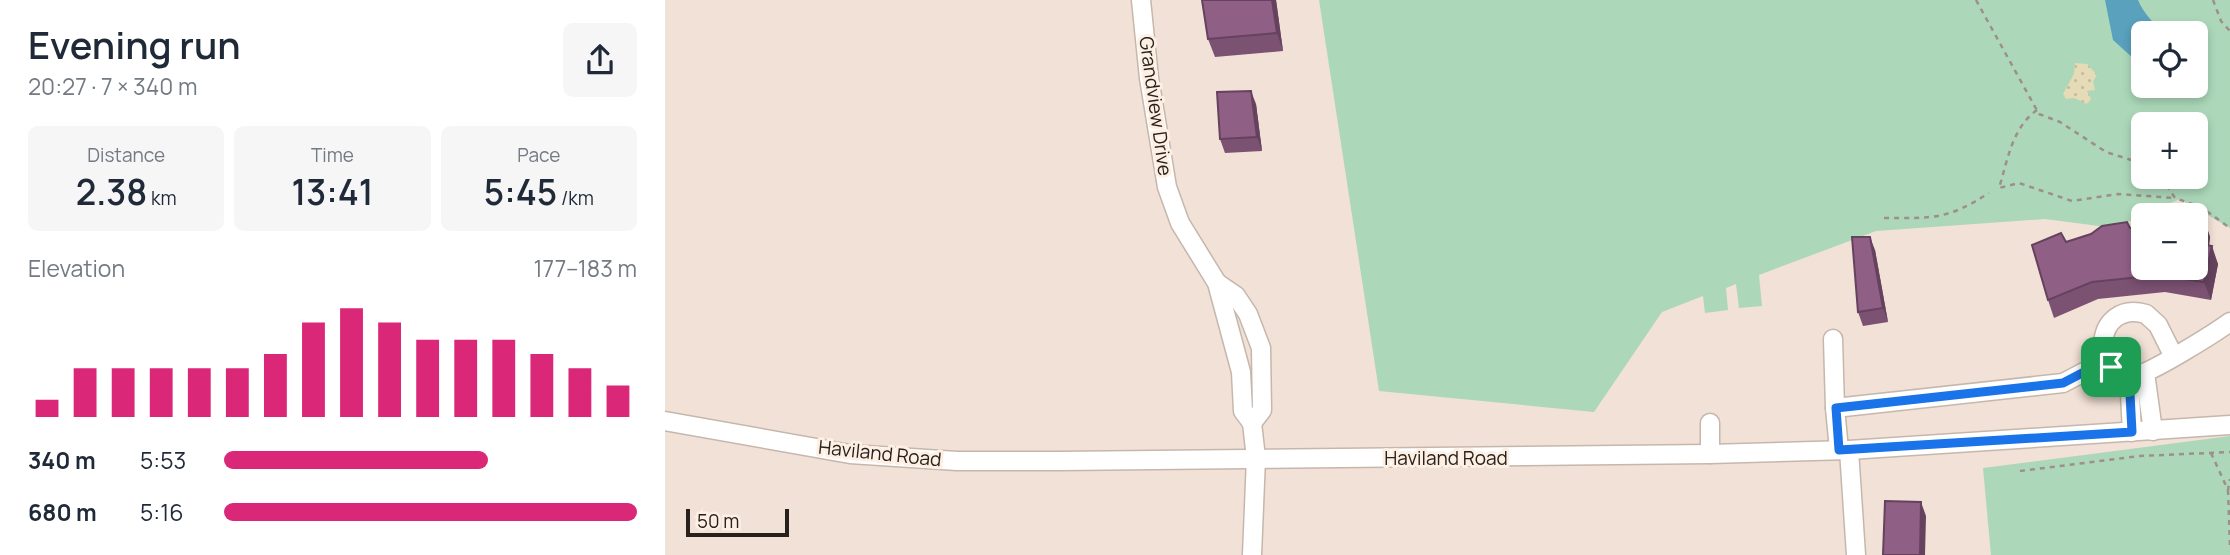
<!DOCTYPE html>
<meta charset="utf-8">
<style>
body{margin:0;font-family:Manrope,sans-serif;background:#f6f6f7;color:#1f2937;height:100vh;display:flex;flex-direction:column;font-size:26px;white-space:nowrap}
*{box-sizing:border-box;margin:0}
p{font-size:23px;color:#747a83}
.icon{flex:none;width:38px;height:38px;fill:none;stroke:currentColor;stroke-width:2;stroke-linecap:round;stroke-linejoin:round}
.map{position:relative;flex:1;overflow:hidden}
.drawer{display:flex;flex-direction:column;background:#fff;width:665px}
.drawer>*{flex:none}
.controls{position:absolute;left:1466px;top:21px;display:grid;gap:14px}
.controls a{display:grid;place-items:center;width:77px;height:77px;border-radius:10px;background:#fff;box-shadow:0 4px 10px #0003;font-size:35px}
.scale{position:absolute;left:21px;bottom:18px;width:103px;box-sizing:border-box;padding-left:7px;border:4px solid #26211d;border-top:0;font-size:19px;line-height:24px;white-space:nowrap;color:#26211d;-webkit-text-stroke:5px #feefe3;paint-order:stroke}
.pin{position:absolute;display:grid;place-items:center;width:60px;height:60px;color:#fff;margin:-30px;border-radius:14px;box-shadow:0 4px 10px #0006}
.round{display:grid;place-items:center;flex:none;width:74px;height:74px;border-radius:10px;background:#f6f6f7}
.head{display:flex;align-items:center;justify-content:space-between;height:119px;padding:0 28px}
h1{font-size:38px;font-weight:600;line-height:52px}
.stats{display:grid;grid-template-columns:repeat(3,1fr);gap:10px;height:119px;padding:7px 28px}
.stats div{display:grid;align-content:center;border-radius:10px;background:#f6f6f7;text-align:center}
.stats b{font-size:35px;font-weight:600}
.stats small{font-size:19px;font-weight:400}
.stats p{font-size:19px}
.chart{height:196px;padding:14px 28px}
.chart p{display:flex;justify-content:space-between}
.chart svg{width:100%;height:126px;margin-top:7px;stroke:#db2777;stroke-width:6}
ul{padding:0 28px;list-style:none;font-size:23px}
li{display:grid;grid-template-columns:112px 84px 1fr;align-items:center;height:52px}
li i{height:18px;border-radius:9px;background:#db2777}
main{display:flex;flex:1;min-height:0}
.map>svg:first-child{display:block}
</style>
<main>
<section class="drawer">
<div class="head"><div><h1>Evening run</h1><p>20:27 · 7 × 340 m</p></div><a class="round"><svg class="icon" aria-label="share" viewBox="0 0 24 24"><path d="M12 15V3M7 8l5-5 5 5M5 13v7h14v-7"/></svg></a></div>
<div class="stats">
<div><p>Distance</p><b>2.38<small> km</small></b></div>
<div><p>Time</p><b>13:41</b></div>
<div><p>Pace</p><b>5:45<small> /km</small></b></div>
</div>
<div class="chart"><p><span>Elevation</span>177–183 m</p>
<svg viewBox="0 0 160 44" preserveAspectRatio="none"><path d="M5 44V38M15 44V27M25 44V27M35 44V27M45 44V27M55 44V27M65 44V22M75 44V11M85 44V6M95 44V11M105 44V17M115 44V17M125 44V17M135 44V22M145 44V27M155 44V33"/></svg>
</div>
<ul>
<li><b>340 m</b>5:53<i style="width:64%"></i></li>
<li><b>680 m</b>5:16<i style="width:100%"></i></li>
</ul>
</section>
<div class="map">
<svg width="1565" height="555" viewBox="0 0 1565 555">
<defs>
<pattern id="sand-dots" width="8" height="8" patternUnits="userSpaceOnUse" patternTransform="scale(1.75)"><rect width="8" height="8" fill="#e5dbb6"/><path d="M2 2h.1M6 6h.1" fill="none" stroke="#c4bc9c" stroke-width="1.8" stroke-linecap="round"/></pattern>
</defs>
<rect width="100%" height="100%" fill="#f1e1d6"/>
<g fill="#acd8b9" fill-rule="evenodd">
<path d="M 654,0 L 1565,0 L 1565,228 L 1515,199 L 1449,228 L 1380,219 L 1211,231 L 1094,275 L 1097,306 L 1074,308 L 1071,284 L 1061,288 L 1063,310 L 1040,313 L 1038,296 L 997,312 L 929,412 L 714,391 ZM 1479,33 L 1531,33 L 1531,86 L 1479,86 ZM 1479,124 L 1531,124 L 1531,177 L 1479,177 Z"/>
<path d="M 1565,436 L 1565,555 L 1326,555 L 1318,468 Z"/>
</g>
<path fill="url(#sand-dots)" d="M 1410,63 L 1422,64 L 1432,75 L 1428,81 L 1430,90 L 1422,91 L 1426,99 L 1422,104 L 1409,98 L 1401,99 L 1398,94 L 1409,74 Z"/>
<path fill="#5aa1be" d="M 1440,0 L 1473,0 C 1479,14 1488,21 1496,33 L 1479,33 L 1479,68 L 1448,40 Z"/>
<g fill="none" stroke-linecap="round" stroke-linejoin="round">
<defs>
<g id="minor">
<path d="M 476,0 L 484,78 L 502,187 L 515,223 L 552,283 L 576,372 L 578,411 L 587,423"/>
<path d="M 552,283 L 571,296 L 583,314 L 596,348 L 597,410 L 587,423"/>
<path d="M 1168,339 L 1170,408"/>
<path d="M 1508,355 L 1493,325 L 1481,314 C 1429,299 1423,378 1471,375 C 1485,374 1551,332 1565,322"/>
<path d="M 1480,373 L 1488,431"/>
<path d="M 1464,375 L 1467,432"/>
<path d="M 0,421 L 185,454 L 292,461 L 395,461 L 1045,454 L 1184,450 L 1565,425"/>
<path d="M 587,423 L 591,458 L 587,555"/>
<path d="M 1045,423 L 1045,454"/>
<path d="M 1174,450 L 1170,408 L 1398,383 L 1442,360"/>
<path d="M 1184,450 L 1191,555"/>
</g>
</defs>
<use href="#minor" stroke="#c6b7ac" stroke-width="21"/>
<g stroke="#9c9088" stroke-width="2.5" stroke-dasharray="5 5" stroke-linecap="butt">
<path d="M 1311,0 L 1374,114 L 1395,122 L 1441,152 L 1479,164"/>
<path d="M 1548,0 L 1556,21 L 1565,31"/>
<path d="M 1372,110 C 1347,128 1343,159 1334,188 L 1354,183 L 1407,201 L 1453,194 L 1510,198"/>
<path d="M 1496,177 L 1510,198 L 1536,207 L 1565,228"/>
<path d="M 1219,218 C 1268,218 1282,220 1324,193"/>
<path d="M 1546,453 L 1563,490 L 1565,479"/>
<path d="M 1355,471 L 1475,456 L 1565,452"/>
<path d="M 1563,490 L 1565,546"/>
</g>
<use href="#minor" stroke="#fff" stroke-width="18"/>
</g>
<g fill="#7c5273">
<path d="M 537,0 L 611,0 L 618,51 L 550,57 L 543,39 Z"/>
<path d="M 591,104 L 597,151 L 560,153 L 555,139 Z"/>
<path d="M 1539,219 L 1545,237 L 1544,246 L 1553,264 L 1546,300 L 1500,292 L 1433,299 L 1389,318 L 1383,300 L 1401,242 L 1465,228 L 1479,268 Z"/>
<path d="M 1210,250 L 1223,322 L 1198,326 L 1193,312 Z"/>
</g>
<g fill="#65425e">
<path d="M 607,0 L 611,0 L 618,51 L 612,33 Z"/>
<path d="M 586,91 L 591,104 L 597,151 L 592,137 Z"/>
<path d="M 1539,219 L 1545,237 L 1542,262 L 1536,244 Z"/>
<path d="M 1205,237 L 1210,250 L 1223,322 L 1218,308 Z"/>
<path d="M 1547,246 L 1553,264 L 1546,300 L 1539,282 Z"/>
<path d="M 1256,502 L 1261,516 L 1260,555 L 1255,555 Z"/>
</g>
<g fill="#905f86" stroke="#65425e" stroke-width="2">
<path d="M 537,0 L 607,0 L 612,33 L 543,39 Z"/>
<path d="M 586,91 L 592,137 L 555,139 L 552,92 Z"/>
<path d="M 1527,211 L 1534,212 L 1539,219 L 1536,244 L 1547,246 L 1539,282 L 1494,275 L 1427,282 L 1383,300 L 1367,245 L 1396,233 L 1401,242 L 1426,234 L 1437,226 L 1462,222 L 1465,228 L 1479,229 L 1479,268 L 1531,268 L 1531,215 L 1514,215 L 1517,213 Z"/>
<path d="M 1187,237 L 1205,237 L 1218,308 L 1193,312 Z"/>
<path d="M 1220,501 L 1256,502 L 1255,555 L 1218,555 Z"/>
</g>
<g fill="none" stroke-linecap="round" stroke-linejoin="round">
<defs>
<path id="route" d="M 1442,360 L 1452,371 L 1464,375 L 1467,432 L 1174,450 L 1171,408 L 1398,383 Z"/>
</defs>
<use href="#route" stroke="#fff" stroke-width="14"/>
<use href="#route" stroke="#1a73e8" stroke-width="9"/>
</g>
<g text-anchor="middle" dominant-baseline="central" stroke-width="6" stroke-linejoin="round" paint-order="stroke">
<g font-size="19" fill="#26211d" stroke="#feefe3">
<text transform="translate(491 106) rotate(82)">Grandview Drive</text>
<text transform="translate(215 453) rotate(6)">Haviland Road</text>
<text x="781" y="458">Haviland Road</text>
</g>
</g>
</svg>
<div class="controls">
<a><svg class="icon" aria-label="locate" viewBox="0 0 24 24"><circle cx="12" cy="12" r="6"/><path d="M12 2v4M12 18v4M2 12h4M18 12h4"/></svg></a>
<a>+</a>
<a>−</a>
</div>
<div class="scale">50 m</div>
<div class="pin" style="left:1446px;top:367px;background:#1e9e55"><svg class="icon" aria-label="arrive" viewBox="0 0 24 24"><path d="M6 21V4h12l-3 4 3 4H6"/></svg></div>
</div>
</main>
